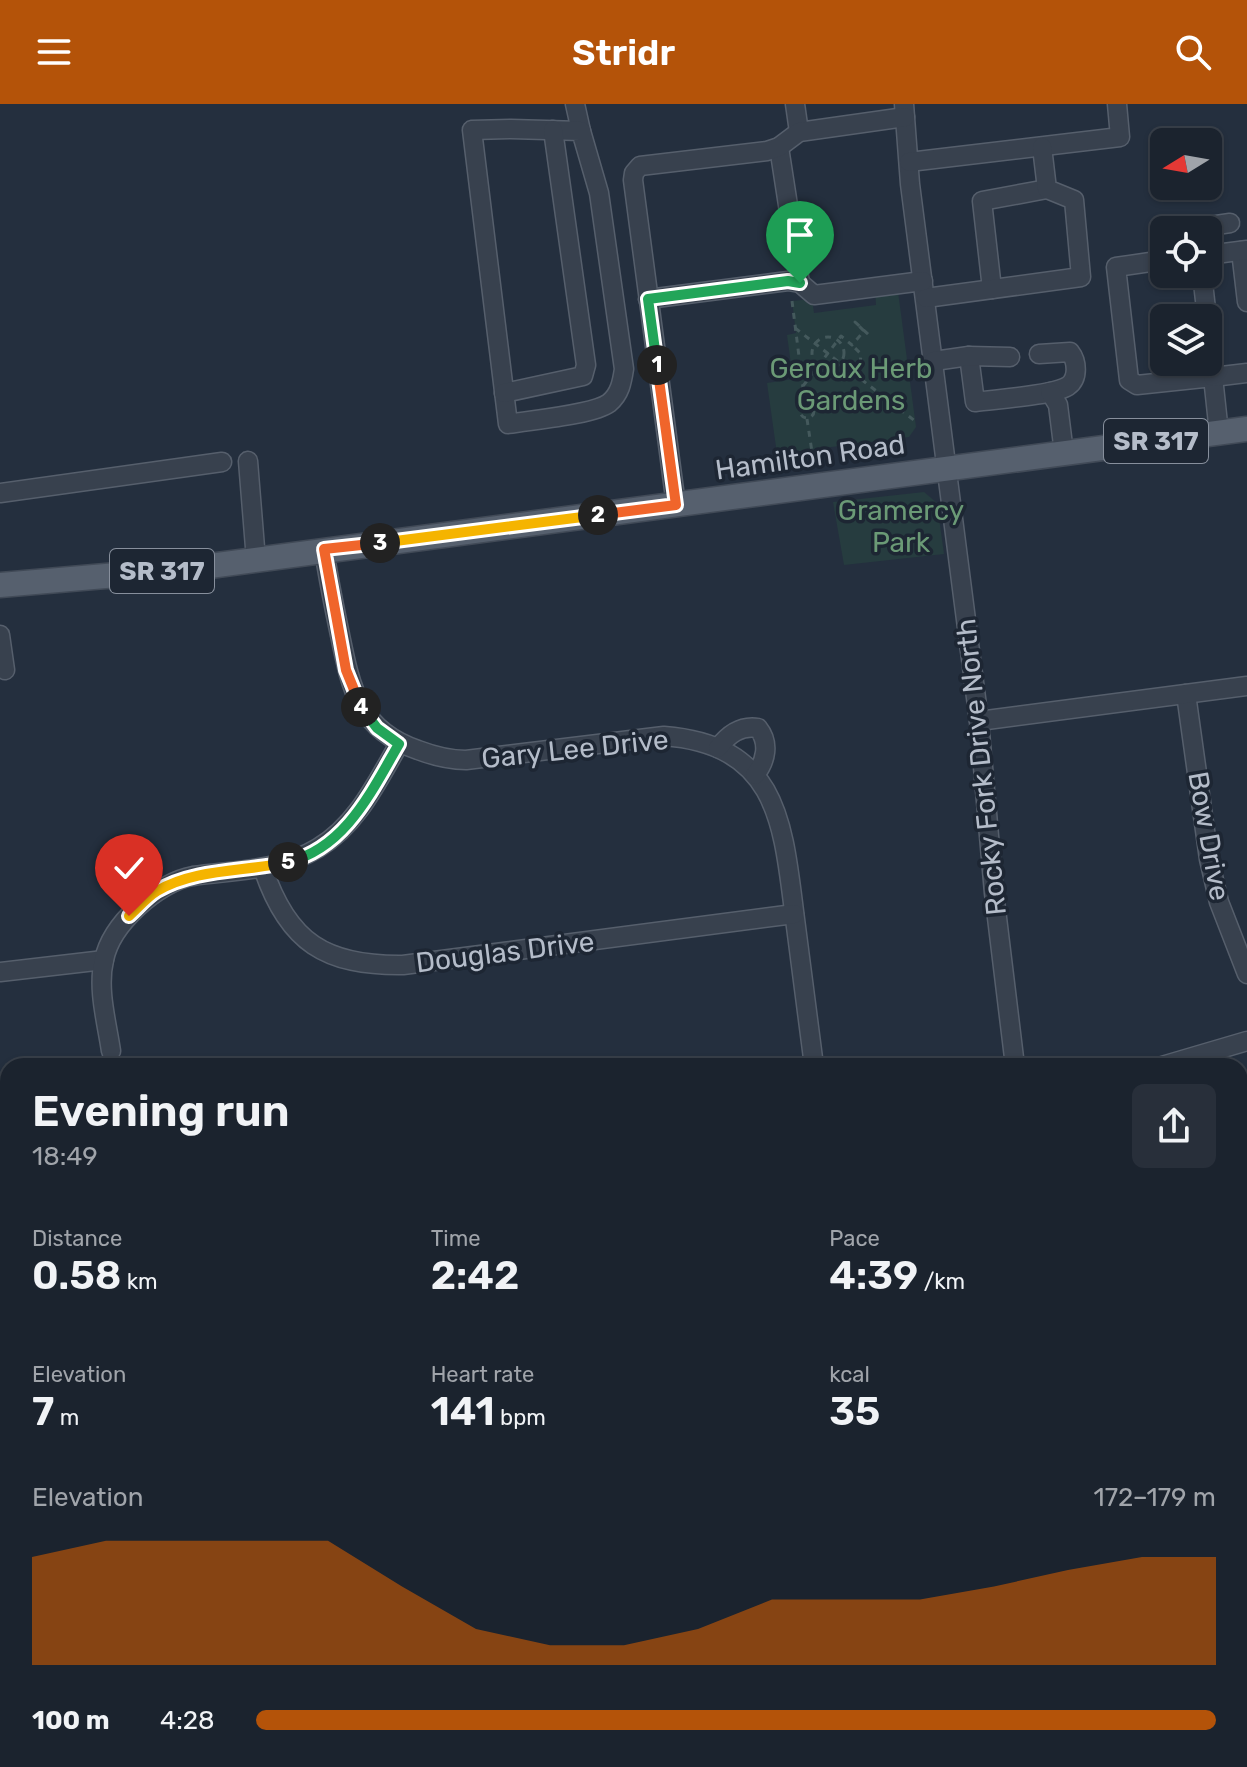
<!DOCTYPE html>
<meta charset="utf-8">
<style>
body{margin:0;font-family:Rubik,sans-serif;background:#282f3a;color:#f1f3f6;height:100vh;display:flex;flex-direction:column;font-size:30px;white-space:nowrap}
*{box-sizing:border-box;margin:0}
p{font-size:26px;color:#a0a4aa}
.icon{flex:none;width:44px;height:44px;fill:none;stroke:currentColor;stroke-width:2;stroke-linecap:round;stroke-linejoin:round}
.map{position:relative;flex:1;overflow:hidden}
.panel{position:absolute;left:0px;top:954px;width:1248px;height:710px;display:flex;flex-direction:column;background:#1b232e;border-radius:24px 24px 0 0;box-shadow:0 2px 6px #0004,0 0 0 2px #39404a}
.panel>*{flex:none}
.needle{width:52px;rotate:259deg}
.controls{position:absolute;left:1150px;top:24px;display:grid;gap:16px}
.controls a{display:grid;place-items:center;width:72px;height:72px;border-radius:12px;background:#1b232e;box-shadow:0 2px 6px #0004,0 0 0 2px #39404a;font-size:40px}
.pin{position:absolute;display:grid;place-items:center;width:68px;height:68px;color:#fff;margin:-82px -34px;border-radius:50% 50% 50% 0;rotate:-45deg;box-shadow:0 0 8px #0007}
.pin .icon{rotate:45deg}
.km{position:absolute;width:40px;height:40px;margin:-20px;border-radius:50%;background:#222;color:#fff;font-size:22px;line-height:40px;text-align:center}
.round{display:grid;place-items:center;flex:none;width:84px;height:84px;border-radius:12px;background:#282f3a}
.summary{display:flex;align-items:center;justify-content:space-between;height:136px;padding:0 32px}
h1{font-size:44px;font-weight:600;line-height:60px}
.metrics{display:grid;grid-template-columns:repeat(3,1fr);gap:12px;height:136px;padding:8px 32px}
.metrics div{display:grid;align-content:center}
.metrics b{font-size:40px;font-weight:600}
.metrics small{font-size:22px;font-weight:400}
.metrics p{font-size:22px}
.chart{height:224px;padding:16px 32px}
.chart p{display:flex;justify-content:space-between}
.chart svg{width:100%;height:144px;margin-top:8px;fill:#b45309;opacity:.7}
ul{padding:0 32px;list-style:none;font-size:26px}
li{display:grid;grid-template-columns:128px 96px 1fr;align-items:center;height:60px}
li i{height:20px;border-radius:10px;background:#b45309}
header{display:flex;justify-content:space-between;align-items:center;height:104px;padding:0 32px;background:#b45309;color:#fff;font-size:36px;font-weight:600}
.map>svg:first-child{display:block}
</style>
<header><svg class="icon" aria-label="menu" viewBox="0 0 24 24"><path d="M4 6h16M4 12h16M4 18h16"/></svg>Stridr<svg class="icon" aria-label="search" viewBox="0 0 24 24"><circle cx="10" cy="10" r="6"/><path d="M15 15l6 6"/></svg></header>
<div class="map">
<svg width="1247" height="1663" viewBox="0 0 1247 1663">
<rect width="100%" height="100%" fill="#242f3e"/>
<g fill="#263c3f">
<path d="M 897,180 L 916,323 L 909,333 L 777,350 L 767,279 L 793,275 L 787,231 L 796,229 L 792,197 L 812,195 L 814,209 L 876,201 L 875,183 Z"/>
<path d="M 924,388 L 937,399 L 944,450 L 844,461 L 833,398 Z"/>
<path d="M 8,1439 L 8,1504 L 0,1504 L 0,1441 Z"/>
<path d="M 313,1656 L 399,1656 L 415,1663 L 319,1663 Z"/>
<path d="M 613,1656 L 1124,1656 L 1145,1663 L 574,1663 Z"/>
</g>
<path fill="#394c67" d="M 719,1656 L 919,1656 L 939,1663 L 670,1663 Z"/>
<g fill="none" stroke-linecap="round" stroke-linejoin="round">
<defs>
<g id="minor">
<path d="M 575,0 L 581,27"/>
<path d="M 795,0 L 799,28"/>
<path d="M 904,0 L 910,80 L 979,617 L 994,789 L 1015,962"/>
<path d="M 511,25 L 581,27 L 599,89 L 624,265 C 622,278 620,290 609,299 C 593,311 530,316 508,320 L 472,26 Z"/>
<path d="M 779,43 L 800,179"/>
<path d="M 909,58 L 1120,33 L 1117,0"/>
<path d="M 1183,126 L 1230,119"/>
<path d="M 1241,147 L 1247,198"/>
<path d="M 1208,151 L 1247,146"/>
<path d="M 1164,156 L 1116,163 L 1129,276 L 1137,281 L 1213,273 L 1219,329"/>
<path d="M 1202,170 L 1207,214"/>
<path d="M 992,185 L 982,97 L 1047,85"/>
<path d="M 926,194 L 1081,173 L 1074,96 L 1047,85 L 1042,43"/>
<path d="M 648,195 L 788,177 L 800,179 L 814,191 L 923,177"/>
<path d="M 1208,227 L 1213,273 L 1247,269"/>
<path d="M 969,252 L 975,298 C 996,295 1052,292 1068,282 C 1079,274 1077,257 1070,248 L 1039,250"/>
<path d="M 934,257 L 969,252 L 1010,253"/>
<path d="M 1050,288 L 1058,301 L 1064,349"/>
<path d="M 504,289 L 583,272 L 586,261 L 553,26"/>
<path d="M 248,357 L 256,456"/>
<path d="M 0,389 L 222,358"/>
<path d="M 676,401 L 633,76 L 634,69 L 640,62 L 767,47 L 779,43 L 799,28 L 905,13"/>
<path d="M 324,445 C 328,474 334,502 340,531 C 351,585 359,626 418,646 C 434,652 448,656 466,656 L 664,632 C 780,641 783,722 795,815 C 801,864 808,913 814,962"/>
<path d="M 0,531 L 5,566"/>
<path d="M 1186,590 L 1209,755 L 1219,798 L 1247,870"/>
<path d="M 979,617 L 1247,582"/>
<path d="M 718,644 C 728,631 740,621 758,624 C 770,639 766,657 755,671"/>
<path d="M 263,764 C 288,839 326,862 403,861 L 794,810"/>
<path d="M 0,868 L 104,856"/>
<path d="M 111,947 C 107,919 97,885 104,856 C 111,820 158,778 193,772 C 236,766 280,767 318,744 C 357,721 377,678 399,640"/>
<path d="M 1162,962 L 1247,937"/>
<path d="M 0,1179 L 8,1177"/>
<path d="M 1240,1248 L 1247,1227"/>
<path d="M 1240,1364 L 1247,1363"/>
<path d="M 1240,1558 L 1247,1561"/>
<path d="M 0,1627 L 8,1626"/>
<path d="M 130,1656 L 133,1663"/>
<path d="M 261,1656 L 264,1663"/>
<path d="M 0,1658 L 9,1656"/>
</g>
<path id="major" d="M 0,481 L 187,465 L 1247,325"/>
</defs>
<use href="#minor" stroke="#565f6c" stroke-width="21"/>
<use href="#major" stroke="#414a57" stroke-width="27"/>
<g stroke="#44595c" stroke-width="3" stroke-dasharray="6 6" stroke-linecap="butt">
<path d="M 792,197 L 805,300"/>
<path d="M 795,224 L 915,317"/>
<circle cx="828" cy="249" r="16"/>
<path d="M 852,268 L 860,261 L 861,250 L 852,241"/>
<path d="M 803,282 L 841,232 L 852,241 L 864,227 L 855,218 L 870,232"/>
<circle cx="807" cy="307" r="7"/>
<path d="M 807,315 L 812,348"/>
</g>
<use href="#minor" stroke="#38414e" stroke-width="18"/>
<use href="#major" stroke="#56606e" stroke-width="24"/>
</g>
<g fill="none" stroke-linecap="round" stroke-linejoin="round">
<defs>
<path id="split-1" d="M 657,261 L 648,195 L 788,177 L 800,179"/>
<path id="split-2" d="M 598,411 L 676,401 L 657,261"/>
<path id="split-3" d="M 380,439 L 598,411"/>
<path id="split-4" d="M 361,603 L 346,566 L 324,445 L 380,439"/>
<path id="split-5" d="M 288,758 C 346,744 372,686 399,640 L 377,624 L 361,603"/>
<path id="split-6" d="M 129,812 C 138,804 147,793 157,787 C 196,764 246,768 288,758"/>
</defs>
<use href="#split-1" stroke="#fff" stroke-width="16"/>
<use href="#split-2" stroke="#fff" stroke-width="16"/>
<use href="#split-3" stroke="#fff" stroke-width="16"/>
<use href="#split-4" stroke="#fff" stroke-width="16"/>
<use href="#split-5" stroke="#fff" stroke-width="16"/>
<use href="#split-6" stroke="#fff" stroke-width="16"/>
<use href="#split-1" stroke="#22a559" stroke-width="10"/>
<use href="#split-2" stroke="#f0652b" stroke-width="10"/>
<use href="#split-3" stroke="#f5b400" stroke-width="10"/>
<use href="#split-4" stroke="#f0652b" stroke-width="10"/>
<use href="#split-5" stroke="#22a559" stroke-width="10"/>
<use href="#split-6" stroke="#f5b400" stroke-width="10"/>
</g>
<g text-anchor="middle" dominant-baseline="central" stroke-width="7" stroke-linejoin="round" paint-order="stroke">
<g fill="#1d2633" stroke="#878f9c" stroke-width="2">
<rect x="1104" y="315" width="104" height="44" rx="6"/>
<rect x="110" y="445" width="104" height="44" rx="6"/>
</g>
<g font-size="26" font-weight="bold" fill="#b4bcc9">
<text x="1156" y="337">SR 317</text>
<text x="162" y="467">SR 317</text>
</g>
<g font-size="28" fill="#6b9a76" stroke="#1d2633">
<text x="851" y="264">Geroux Herb<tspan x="851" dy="32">Gardens</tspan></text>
<text x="901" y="406">Gramercy<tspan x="901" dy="32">Park</tspan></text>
</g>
<g font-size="28" fill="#b4bcc9" stroke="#1d2633">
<text transform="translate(810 353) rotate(-8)">Hamilton Road</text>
<text transform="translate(575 645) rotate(-6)">Gary Lee Drive</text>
<text transform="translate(981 663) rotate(-96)">Rocky Fork Drive North</text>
<text transform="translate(1209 732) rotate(80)">Bow Drive</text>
<text transform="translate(505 848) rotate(-7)">Douglas Drive</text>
</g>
</g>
</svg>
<div class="controls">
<a><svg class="needle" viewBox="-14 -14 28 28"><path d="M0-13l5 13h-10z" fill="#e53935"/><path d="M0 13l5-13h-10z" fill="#a0a4aa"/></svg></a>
<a><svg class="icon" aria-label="locate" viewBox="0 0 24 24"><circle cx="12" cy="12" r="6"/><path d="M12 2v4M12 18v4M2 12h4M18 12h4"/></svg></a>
<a><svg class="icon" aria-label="layers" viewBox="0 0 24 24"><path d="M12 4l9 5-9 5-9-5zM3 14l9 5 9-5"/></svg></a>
</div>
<div class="pin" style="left:800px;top:179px;background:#1e9e55"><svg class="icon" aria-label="arrive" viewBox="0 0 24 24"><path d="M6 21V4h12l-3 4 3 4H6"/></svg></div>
<div class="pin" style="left:129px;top:812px;background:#d93025"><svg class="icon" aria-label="check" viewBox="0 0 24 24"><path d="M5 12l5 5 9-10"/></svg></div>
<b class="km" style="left:657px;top:261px">1</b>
<b class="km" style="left:598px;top:411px">2</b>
<b class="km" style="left:380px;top:439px">3</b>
<b class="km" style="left:361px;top:603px">4</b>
<b class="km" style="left:288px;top:758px">5</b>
<section class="panel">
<div class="summary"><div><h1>Evening run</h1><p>18:49</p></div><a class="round"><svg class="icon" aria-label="share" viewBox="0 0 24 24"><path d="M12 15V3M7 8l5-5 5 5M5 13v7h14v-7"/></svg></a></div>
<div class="metrics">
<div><p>Distance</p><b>0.58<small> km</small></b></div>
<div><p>Time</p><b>2:42</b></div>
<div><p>Pace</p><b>4:39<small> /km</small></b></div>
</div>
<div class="metrics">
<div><p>Elevation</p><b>7<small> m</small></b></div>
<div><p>Heart rate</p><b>141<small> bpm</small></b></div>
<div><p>kcal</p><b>35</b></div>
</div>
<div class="chart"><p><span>Elevation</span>172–179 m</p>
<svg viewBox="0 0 160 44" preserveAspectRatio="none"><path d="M0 44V11L10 6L20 6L30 6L40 6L50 20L60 33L70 38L80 38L90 33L100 24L110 24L120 24L130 20L140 15L150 11L160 11V44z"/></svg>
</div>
<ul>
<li><b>100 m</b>4:28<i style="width:100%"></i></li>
</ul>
</section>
</div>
